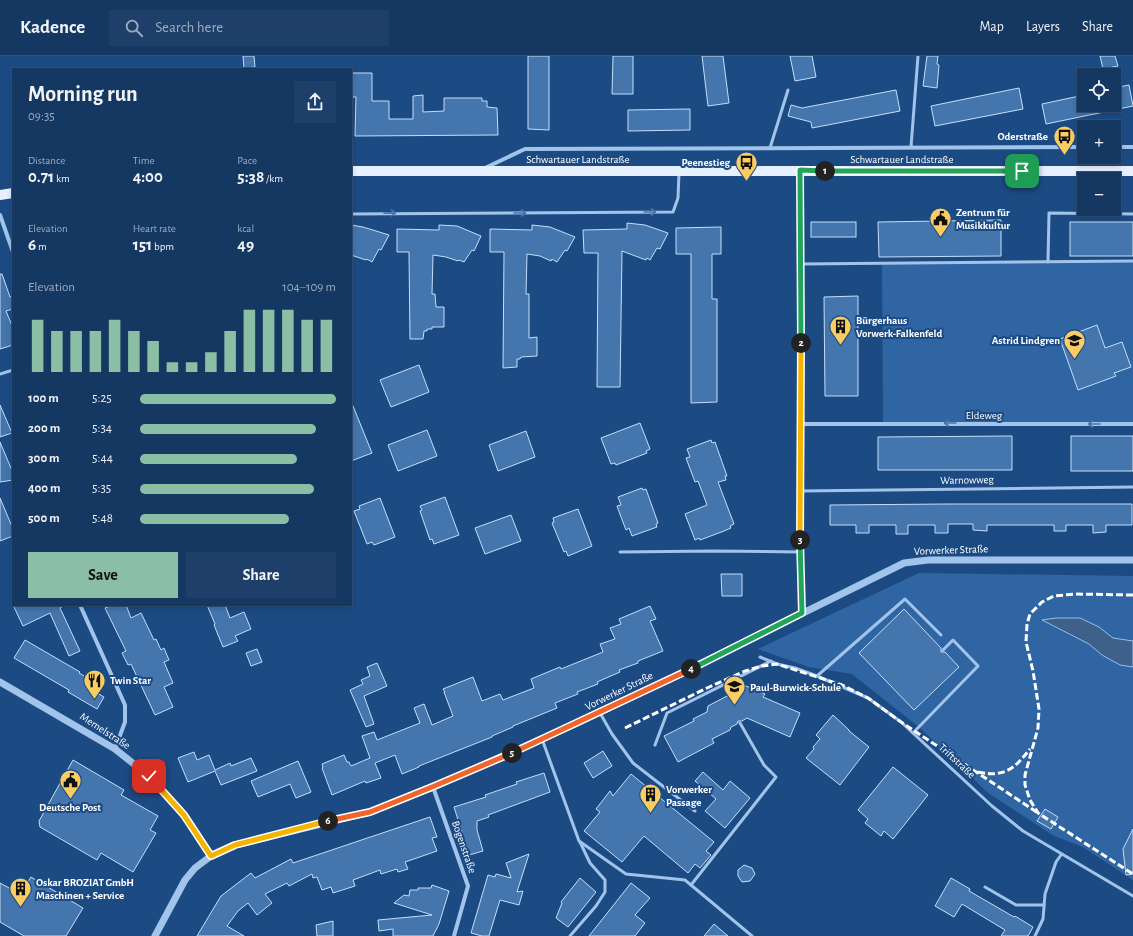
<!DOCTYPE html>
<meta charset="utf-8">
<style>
body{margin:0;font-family:"Alegreya Sans",sans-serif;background:#1e3f69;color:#f1f3f6;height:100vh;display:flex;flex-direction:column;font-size:15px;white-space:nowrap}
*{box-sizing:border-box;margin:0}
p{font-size:13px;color:#9dacbe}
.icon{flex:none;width:22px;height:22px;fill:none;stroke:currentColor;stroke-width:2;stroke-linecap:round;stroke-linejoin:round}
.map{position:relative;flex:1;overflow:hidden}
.panel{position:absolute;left:12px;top:12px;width:340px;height:538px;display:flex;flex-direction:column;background:#153863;border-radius:0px;box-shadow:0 2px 6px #0003,0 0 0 1px #345278}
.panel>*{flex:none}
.tools{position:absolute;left:1077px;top:12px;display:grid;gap:8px}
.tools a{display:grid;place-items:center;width:44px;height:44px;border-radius:0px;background:#153863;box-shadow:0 2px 6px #0003,0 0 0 1px #345278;font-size:20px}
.pin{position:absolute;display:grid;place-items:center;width:34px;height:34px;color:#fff;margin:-17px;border-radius:8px;box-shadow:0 2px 6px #0006}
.km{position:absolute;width:20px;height:20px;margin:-10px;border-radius:50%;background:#222;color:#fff;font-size:11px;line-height:20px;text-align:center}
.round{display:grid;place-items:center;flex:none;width:42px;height:42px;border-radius:0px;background:#1e3f69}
.headline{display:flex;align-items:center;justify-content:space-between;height:68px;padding:0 16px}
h1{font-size:22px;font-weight:700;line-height:30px}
.stats{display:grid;grid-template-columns:repeat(3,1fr);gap:6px;height:68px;padding:4px 16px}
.stats div{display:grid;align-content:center}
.stats b{font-size:17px;font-weight:700}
.stats small{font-size:11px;font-weight:400}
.stats p{font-size:11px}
.chart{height:112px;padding:8px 16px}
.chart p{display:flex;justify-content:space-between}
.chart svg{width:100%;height:72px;margin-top:4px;stroke:#8abfa5;stroke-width:6}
.button{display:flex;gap:8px;margin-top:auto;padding:8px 16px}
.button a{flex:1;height:46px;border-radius:0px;background:#8abfa5;color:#111;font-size:16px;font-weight:700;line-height:46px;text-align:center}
.button a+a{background:#1e3f69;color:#f1f3f6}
ul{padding:0 16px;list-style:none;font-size:13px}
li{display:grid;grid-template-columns:64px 48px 1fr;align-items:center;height:30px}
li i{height:10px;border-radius:5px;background:#8abfa5}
header{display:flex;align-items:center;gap:24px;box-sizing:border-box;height:56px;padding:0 20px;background:#153863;border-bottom:1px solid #345278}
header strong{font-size:19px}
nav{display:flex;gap:22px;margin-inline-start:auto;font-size:14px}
.search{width:280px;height:36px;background:#1e3f69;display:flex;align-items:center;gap:10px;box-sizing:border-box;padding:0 14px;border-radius:0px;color:#9dacbe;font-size:15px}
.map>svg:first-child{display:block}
</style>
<header>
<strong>Kadence</strong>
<div class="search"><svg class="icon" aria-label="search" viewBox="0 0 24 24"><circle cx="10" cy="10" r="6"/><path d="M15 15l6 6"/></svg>Search here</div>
<nav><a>Map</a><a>Layers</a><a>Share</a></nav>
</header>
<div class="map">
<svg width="1133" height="880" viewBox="0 0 1133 880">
<rect width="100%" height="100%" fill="#1c4b84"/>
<g fill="#2f65a2">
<path d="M 1133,205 L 1133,368 L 883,367 L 882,208 Z"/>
<path d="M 919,517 L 1133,520 L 1133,824 L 1083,791 L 1054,780 L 988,737 L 920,672 L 852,618 L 809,611 L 758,593 Z"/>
</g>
<path fill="#3d618a" stroke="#95bfed" d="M 1056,562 L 1080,562 L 1099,571 L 1113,582 L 1133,585 L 1133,611 L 1120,609 L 1102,599 L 1089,588 L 1042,564 Z"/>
<g fill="#4475ad" stroke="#c6def8">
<path d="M 243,0 L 254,0 L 255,11 L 244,12 Z"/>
<path d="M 528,0 L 549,0 L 549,74 L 528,73 Z"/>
<path d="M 613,0 L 633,0 L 633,38 L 612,38 Z"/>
<path d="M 702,0 L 723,0 L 729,47 L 708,50 Z"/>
<path d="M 790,0 L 812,0 L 816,21 L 795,25 Z"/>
<path d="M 927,0 L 938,0 L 937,8 L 939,9 L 937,32 L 923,30 Z"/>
<path d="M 1100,0 L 1115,0 L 1118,10 L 1103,13 Z"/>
<path d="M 351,17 L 372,17 L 372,45 L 389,45 L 389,63 L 413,63 L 413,40 L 423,39 L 423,56 L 444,55 L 444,42 L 482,42 L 482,45 L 487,45 L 487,51 L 497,52 L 498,79 L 355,80 L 356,41 L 351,41 Z"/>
<path d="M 1129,29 L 1133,50 L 1046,68 L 1042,48 L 1084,39 L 1084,49 L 1114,49 L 1114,51 L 1114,32 Z"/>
<path d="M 1019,32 L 1023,53 L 935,70 L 931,50 Z"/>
<path d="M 896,34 L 900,55 L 812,72 L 811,66 L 788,60 L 791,49 L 802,52 Z"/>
<path d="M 690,53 L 690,74 L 628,75 L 628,54 Z"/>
<path d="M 1001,164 L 1001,200 L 879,201 L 878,166 Z"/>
<rect x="811" y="166" width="45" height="15"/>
<rect x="1070" y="166" width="63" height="34"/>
<path d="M 627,167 L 645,169 L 668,177 L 660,193 L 657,192 L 650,204 L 647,202 L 646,204 L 622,195 L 620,331 L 597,331 L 598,197 L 584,197 L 583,174 L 627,173 Z"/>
<path d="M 351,169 L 363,171 L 389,179 L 381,194 L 379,193 L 372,206 L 367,203 L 366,204 L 351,199 Z"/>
<path d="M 439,169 L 457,170 L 481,180 L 474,195 L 472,194 L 464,206 L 459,204 L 458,205 L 446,201 L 433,199 L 432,238 L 435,238 L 436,251 L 444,251 L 444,271 L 432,271 L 432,273 L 427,273 L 427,275 L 424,275 L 423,283 L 410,283 L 409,196 L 397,196 L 397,173 L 439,174 Z"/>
<path d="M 532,169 L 550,171 L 575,181 L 567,195 L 565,194 L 557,206 L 552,203 L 551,205 L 540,200 L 527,198 L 526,238 L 529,238 L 529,282 L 537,281 L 537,300 L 521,301 L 520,303 L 517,303 L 517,311 L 503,312 L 504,196 L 490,196 L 490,173 L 532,174 Z"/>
<path d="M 721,171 L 721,198 L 712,198 L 712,243 L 717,243 L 717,346 L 691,347 L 691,198 L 676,198 L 676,172 Z"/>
<path d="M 0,218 L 2,218 L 10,241 L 13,240 L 13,253 L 6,255 L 13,272 L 13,289 L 0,293 Z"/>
<path d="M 858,240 L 858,340 L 825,340 L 824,241 Z"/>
<path d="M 1097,269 L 1105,292 L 1122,286 L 1131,311 L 1114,317 L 1116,320 L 1078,334 L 1060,283 Z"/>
<path d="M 419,309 L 429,336 L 391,351 L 380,324 Z"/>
<path d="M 351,345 L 372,397 L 351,405 Z"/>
<path d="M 0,349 L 12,377 L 0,381 Z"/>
<path d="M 640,367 L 650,393 L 646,395 L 647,397 L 616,409 L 615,407 L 611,408 L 601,382 Z"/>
<path d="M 427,374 L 437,400 L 398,415 L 388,389 Z"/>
<path d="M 526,375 L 535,401 L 498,415 L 489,389 Z"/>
<path d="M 1012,380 L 1012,414 L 878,414 L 878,381 Z"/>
<rect x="1071" y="380" width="62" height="35"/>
<path d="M 711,384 L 712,387 L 715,386 L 727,420 L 725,420 L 726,424 L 718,426 L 734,468 L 730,470 L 731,472 L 724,475 L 700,484 L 699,482 L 695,484 L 685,458 L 707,449 L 698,425 L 695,426 L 686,402 L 690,401 L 687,393 Z"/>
<path d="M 0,386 L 13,417 L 13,424 L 0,426 Z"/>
<path d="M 642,432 L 643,434 L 646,433 L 658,467 L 656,468 L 657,471 L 632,480 L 629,472 L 626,474 L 621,461 L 617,450 L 621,449 L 618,441 Z"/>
<path d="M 445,441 L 459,479 L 434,488 L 432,483 L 430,484 L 420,455 L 422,454 L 420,450 Z"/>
<path d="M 0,442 L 13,473 L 13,480 L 0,485 Z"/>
<path d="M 380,442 L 395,481 L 374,489 L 372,486 L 367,488 L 354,455 L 360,453 L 359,450 Z"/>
<path d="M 948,448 L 1132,448 L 1132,469 L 1106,469 L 1106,476 L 1093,477 L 1093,469 L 1066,469 L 1066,475 L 1054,475 L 1054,469 L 987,469 L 987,475 L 973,474 L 973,468 L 948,468 L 948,477 L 935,477 L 935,469 L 908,469 L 908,478 L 896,478 L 896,469 L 869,469 L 869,477 L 856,477 L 856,469 L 830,469 L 830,449 Z"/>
<path d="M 578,453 L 592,490 L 568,500 L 566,495 L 564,496 L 552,467 L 554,466 L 553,462 Z"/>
<path d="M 511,459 L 521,485 L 485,498 L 475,472 Z"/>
<path d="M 721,518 L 742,518 L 742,540 L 722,540 Z"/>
<path d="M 13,549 L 65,549 L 60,552 L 80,595 L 69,600 L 50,557 L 23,570 Z"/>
<path d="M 113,549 L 126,549 L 131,562 L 141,557 L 154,584 L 156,583 L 161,594 L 164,592 L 169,604 L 164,606 L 173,627 L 164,631 L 173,651 L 155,659 L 131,608 L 128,609 L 122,597 L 126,595 L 105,552 Z"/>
<path d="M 207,549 L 225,549 L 230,562 L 244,556 L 251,573 L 235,580 L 238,585 L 223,591 L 214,569 L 215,568 Z"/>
<path d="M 650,550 L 656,563 L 650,565 L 663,595 L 638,605 L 638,607 L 619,614 L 620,616 L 597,626 L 598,628 L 577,636 L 578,638 L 555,647 L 557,652 L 513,670 L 513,671 L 492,680 L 492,681 L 419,710 L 419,711 L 402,718 L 395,699 L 375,707 L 381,722 L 366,727 L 365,725 L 332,739 L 322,712 L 323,711 L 322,708 L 344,699 L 347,706 L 349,706 L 351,710 L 370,702 L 362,680 L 374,676 L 377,684 L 420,667 L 414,652 L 424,648 L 432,669 L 453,660 L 444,636 L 445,636 L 443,633 L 473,621 L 482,645 L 500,638 L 503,644 L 534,632 L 531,623 L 560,611 L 561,613 L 603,596 L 600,588 L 615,583 L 610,572 L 621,568 L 619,563 Z"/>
<path d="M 904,553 L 941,592 L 941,596 L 945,596 L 959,611 L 914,654 L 859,597 Z"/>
<path d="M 25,584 L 80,616 L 79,617 L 99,629 L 95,636 L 104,641 L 97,653 L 68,636 L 69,634 L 14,602 Z"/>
<path d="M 257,593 L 262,606 L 251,610 L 246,597 Z"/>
<path d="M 377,607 L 387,630 L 364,640 L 374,668 L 366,671 L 350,634 L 363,628 L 361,624 L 370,620 L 367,611 Z"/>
<path d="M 746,630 L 765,638 L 763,641 L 800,657 L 790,681 L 747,662 L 742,665 L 738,665 L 737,668 L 731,671 L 730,674 L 712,683 L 714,687 L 678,706 L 664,680 L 694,665 L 693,663 L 707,656 L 708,650 Z"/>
<path d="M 833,659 L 849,674 L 849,675 L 869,691 L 840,729 L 806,702 L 814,693 L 813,691 L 820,683 L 816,679 Z"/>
<path d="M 603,695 L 612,710 L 593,722 L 584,707 Z"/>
<path d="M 194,696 L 197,704 L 209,699 L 215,714 L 230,707 L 231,710 L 251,702 L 257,715 L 221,729 L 215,715 L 188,726 L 178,702 Z"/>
<path d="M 73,704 L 124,734 L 121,739 L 158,760 L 150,774 L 156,777 L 133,816 L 101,797 L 97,804 L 40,771 L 39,765 Z"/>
<path d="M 298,705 L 311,736 L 296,742 L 290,728 L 258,741 L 251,725 Z"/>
<path d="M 893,711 L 928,739 L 893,783 L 884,775 L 881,780 L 865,767 L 868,763 L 858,754 Z"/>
<path d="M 703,716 L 723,734 L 730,725 L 750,742 L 725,772 L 705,755 L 716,743 L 695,725 Z"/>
<path d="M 544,717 L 550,736 L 488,759 L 489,761 L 477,765 L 477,774 L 483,795 L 469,799 L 454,751 L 486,741 L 485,739 L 517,728 L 516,726 Z"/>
<path d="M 631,718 L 714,786 L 706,795 L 711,799 L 700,812 L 695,808 L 688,817 L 644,780 L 622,806 L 584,775 L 600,756 L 596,753 L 610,735 L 613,740 Z"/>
<path d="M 1045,753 L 1058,761 L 1051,773 L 1037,765 Z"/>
<path d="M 430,761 L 437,781 L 432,782 L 437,795 L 405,806 L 408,813 L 398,816 L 397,813 L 381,818 L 380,814 L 353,824 L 355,830 L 333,837 L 331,831 L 322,834 L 317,821 L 313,822 L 312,818 L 289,830 L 287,827 L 265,838 L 272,847 L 257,859 L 248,847 L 238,855 L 227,870 L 244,880 L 197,880 L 221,840 L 251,817 L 255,822 L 291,803 L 293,807 Z"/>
<path d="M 1133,773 L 1133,818 L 1126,819 L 1123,793 Z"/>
<path d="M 529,798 L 517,836 L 523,835 L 519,849 L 500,844 L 489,880 L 482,880 L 471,877 L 488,819 L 495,821 L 496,818 L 511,822 L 506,807 Z"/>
<path d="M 744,809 L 752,812 L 755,818 L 750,825 L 742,826 L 738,820 L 738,814 Z"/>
<path d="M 31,821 L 83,852 L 66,880 L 24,880 L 0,866 L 0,827 L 20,838 Z"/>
<path d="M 580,822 L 596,836 L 568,871 L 556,862 L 562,847 L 561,846 Z"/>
<path d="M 951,822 L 970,833 L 969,835 L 1014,861 L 1015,860 L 1033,871 L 1028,880 L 1001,880 L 1005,874 L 962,848 L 954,861 L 935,850 Z"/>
<path d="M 631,827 L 650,842 L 635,859 L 645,867 L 635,880 L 589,880 Z"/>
<path d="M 432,829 L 449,835 L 439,868 L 433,880 L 393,880 L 393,873 L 379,875 L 378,864 L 432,859 L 394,847 L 404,839 L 409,840 L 410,834 L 418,834 L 418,832 L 431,832 Z"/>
<path d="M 333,865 L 333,880 L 317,880 L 316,869 Z"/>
<path d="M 714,868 L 728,880 L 704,880 Z"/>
</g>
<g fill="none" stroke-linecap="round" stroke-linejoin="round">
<g stroke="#a2c4eb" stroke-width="3">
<path d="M 911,91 L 918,0"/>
<path d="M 770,92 L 788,34"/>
<path d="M 351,158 L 673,156 L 678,142 L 679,117"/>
<path d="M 1048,206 L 1049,157 L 1133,158"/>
<path d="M 800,208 L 1133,205"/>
<path d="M 0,318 L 13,314"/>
<path d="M 800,435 L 1133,431"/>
<path d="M 620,496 L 714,495 L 801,496"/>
<path d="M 760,601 L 777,608 L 795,612 L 817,620 L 868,642 L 901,666 L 992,750 L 1023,775 L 1133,840"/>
<path d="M 817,620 L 905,543 L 941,579"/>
<path d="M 600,657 L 612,678 L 633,707 L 695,755"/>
<path d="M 913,677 L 978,610 L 953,584 L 943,594"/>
<path d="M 542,683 L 579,785 L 626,818 L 685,824 L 752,880"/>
<path d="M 655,689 L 667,657 L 771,605"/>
<path d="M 691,829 L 776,721 L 764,709 L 740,667"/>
<path d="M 985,831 L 1016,849 L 1044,849"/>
<path d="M 570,880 L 596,850 L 605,836 L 605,824 L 590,807 L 580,786"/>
<path d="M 1035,880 L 1043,863 L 1045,838 L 1056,806 L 1061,799"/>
</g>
<path stroke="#a2c4eb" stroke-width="3.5" d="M 801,231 L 801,362"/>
<g stroke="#a2c4eb" stroke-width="4">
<path d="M 1114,91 L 1133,91"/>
<path d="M 485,112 L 525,93 L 1084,91"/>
<path d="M 800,115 L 801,231"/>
<path d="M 0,159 L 13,196"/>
<path d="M 801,362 L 801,496 L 802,557"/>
<path d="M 801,368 L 1133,368"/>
<path d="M 80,549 L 125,649 L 125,666 L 115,693"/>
<path d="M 433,731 L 468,830 L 454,880"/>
</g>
<g stroke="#a2c4eb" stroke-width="7">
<path d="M 0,626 L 115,693 L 149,720 L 184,759 L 211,800"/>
<path d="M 155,880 L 185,824 L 195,812 L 211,800 L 235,789 L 370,756 L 433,731 L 575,668 L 692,612 L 904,507 L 928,504 L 1133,504"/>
</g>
<g stroke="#e6f0fe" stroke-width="10">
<path d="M 351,115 L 1133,115"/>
<path d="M 0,139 L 13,137"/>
</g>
<g stroke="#fff" stroke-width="3" stroke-dasharray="7 3" stroke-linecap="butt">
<path d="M 1133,539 L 1075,538 L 1054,540 L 1042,546 L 1030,558 L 1027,568 L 1026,586 L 1033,615 L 1039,653 L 1038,672 L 1025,719 L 1025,729 L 1030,744 L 1038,757 L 1133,818"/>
<path d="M 625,672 L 707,632 L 745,615 L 762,610 L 777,608 L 842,629 L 868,642 L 901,666 L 1038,757"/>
<path d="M 978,716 C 1005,722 1015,712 1030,693"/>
</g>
</g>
<defs><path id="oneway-shaft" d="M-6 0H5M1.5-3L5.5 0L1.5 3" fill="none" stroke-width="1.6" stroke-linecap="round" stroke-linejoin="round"/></defs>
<g stroke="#4b75a8">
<use href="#oneway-shaft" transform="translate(650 156)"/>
<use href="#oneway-shaft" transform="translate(390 157) rotate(-1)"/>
<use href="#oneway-shaft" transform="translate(520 157)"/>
<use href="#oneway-shaft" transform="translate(950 367) rotate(-180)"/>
<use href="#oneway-shaft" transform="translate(1094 368) rotate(-180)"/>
</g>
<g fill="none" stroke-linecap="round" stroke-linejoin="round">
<defs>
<path id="split-1" d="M 825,115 L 1022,115"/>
<path id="split-2" d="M 801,287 L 800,114 L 825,115"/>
<path id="split-3" d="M 800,484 L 801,287"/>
<path id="split-4" d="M 691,613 L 802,557 L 800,484"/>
<path id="split-5" d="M 512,697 L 691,613"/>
<path id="split-6" d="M 328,765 L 370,756 L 432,731 L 512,697"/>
<path id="split-7" d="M 149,720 L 184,759 L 211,800 L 235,789 L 328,765"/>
</defs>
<use href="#split-1" stroke="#fff" stroke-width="8"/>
<use href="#split-2" stroke="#fff" stroke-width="8"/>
<use href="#split-3" stroke="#fff" stroke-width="8"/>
<use href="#split-4" stroke="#fff" stroke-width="8"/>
<use href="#split-5" stroke="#fff" stroke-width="8"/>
<use href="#split-6" stroke="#fff" stroke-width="8"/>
<use href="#split-7" stroke="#fff" stroke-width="8"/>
<use href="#split-1" stroke="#22a559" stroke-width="5"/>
<use href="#split-2" stroke="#22a559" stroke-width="5"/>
<use href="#split-3" stroke="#f5b400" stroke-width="5"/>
<use href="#split-4" stroke="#22a559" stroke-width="5"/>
<use href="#split-5" stroke="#f0652b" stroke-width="5"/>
<use href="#split-6" stroke="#f0652b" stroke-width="5"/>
<use href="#split-7" stroke="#f5b400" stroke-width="5"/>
</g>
<defs>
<symbol id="bus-pin" viewBox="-11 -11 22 30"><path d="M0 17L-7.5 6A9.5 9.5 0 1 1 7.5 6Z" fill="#fbcc5f" stroke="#1c4b84"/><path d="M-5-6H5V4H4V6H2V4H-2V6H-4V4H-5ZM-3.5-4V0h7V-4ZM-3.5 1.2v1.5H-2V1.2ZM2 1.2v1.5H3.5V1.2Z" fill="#111"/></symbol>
<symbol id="civic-pin" viewBox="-11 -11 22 30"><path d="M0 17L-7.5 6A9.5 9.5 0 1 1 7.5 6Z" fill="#fbcc5f" stroke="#1c4b84"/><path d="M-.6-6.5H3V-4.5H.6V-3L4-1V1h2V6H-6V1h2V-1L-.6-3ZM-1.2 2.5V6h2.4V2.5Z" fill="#111"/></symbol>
<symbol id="building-pin" viewBox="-11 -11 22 30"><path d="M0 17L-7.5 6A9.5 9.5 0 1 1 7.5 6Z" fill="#fbcc5f" stroke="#1c4b84"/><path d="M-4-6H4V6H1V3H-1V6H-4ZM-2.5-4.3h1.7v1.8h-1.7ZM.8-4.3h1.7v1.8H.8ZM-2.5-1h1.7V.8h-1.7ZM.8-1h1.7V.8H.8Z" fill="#111"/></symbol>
<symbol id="school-pin" viewBox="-11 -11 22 30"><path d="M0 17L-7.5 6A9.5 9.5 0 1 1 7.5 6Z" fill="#fbcc5f" stroke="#1c4b84"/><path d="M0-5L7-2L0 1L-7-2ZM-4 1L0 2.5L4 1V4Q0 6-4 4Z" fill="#111"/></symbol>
<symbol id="restaurant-pin" viewBox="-11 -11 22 30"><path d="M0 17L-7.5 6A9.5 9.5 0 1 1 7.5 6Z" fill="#fbcc5f" stroke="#1c4b84"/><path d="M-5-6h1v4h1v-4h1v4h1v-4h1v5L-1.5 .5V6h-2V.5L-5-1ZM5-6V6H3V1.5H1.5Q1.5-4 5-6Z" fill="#111"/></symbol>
</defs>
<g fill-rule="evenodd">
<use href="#bus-pin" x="1052" y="68" width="25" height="34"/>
<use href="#bus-pin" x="734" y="94" width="25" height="34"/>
<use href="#civic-pin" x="928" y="150" width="25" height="34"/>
<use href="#building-pin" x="828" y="258" width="25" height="34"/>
<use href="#school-pin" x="1062" y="272" width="25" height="34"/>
<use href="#restaurant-pin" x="82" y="612" width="25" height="34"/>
<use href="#school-pin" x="722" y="618" width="25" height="34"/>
<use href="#civic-pin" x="58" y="712" width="25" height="34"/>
<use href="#building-pin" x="638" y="726" width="25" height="34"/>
<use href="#building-pin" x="8" y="820" width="25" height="34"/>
</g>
<g text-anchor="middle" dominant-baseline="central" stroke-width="4" stroke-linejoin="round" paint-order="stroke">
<g font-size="11" font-weight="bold" fill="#fff" stroke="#1c4b84" text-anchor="start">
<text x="1048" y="80" text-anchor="end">Oderstraße</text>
<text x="730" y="106" text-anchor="end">Peenestieg</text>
<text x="956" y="156">Zentrum für<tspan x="956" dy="13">Musikkultur</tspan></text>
<text x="856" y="264">Bürgerhaus<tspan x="856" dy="13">Vorwerk-Falkenfeld</tspan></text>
<text x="1060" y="284" text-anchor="end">Astrid Lindgren</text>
<text x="110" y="624">Twin Star</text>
<text x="750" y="631">Paul-Burwick-Schule</text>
<text x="666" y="733">Vorwerker<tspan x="666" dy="13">Passage</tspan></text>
<text x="70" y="751" text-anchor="middle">Deutsche Post</text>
<text x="36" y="826">Oskar BROZIAT GmbH<tspan x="36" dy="13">Maschinen + Service</tspan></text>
</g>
<g font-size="11" fill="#fff" stroke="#1c4b84">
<text x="578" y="103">Schwartauer Landstraße</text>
<text x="902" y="103">Schwartauer Landstraße</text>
<text x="984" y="359">Eldeweg</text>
<text transform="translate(967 424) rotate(-1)">Warnowweg</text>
<text transform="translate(951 494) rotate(-2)">Vorwerker Straße</text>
<text transform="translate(619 635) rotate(-26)">Vorwerker Straße</text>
<text transform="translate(105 675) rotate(33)">Memelstraße</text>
<text transform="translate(957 705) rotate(43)">Triftstraße</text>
<text transform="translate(464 791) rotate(71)">Bogenstraße</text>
</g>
</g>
</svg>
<div class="tools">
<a><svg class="icon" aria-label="locate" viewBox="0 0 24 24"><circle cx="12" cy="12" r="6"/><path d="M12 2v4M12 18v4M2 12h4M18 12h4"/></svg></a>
<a>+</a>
<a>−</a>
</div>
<div class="pin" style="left:1022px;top:115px;background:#1e9e55"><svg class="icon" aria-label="arrive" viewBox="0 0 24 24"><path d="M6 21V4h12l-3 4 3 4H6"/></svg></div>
<div class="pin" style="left:149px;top:720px;background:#d93025"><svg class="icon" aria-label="check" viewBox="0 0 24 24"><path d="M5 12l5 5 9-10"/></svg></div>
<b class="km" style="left:825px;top:115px">1</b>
<b class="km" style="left:801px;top:287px">2</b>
<b class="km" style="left:800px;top:484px">3</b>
<b class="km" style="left:691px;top:613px">4</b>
<b class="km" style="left:512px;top:697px">5</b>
<b class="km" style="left:328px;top:765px">6</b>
<section class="panel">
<div class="headline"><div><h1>Morning run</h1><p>09:35</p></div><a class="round"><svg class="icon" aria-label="share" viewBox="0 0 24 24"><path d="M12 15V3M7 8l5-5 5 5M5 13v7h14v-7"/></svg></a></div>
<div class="stats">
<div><p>Distance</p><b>0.71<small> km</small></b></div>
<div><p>Time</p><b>4:00</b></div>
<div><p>Pace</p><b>5:38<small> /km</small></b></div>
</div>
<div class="stats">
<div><p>Elevation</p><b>6<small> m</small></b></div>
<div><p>Heart rate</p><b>151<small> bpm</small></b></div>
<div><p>kcal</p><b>49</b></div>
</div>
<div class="chart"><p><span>Elevation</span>104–109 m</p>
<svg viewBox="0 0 160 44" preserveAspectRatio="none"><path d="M5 44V12M15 44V19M25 44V19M35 44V19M45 44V12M55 44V19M65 44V25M75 44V38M85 44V38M95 44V32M105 44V19M115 44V6M125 44V6M135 44V6M145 44V12M155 44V12"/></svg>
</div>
<ul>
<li><b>100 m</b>5:25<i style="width:100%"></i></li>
<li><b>200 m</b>5:34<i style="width:90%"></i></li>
<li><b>300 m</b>5:44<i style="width:80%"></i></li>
<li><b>400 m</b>5:35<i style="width:89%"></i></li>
<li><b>500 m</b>5:48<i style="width:76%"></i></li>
</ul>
<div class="button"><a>Save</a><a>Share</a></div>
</section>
</div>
